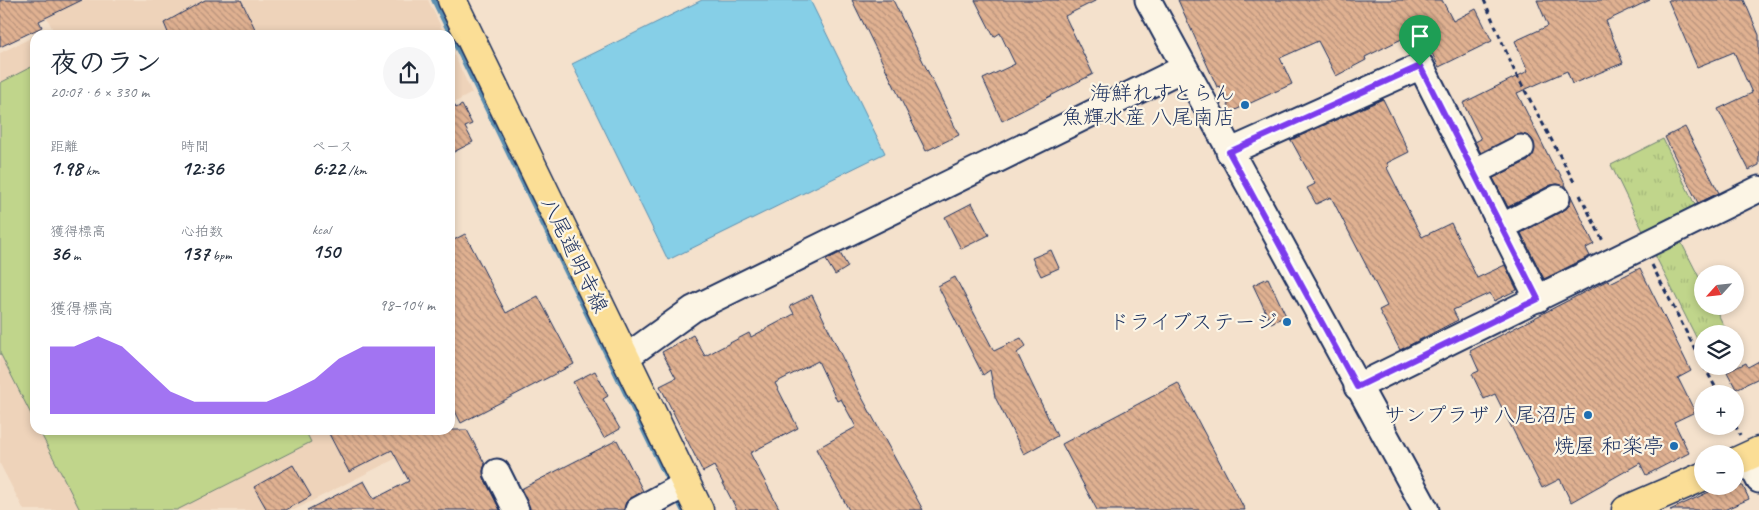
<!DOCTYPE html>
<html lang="ja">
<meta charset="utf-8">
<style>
body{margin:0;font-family:Caveat,"Klee One",sans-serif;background:#f6f6f7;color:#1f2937;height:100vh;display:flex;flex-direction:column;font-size:19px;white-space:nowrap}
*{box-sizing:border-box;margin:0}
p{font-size:16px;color:#747a83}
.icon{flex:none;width:28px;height:28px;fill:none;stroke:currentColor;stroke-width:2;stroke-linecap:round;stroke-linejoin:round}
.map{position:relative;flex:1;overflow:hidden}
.panel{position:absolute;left:30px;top:30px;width:425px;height:405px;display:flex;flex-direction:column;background:#fff;border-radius:15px;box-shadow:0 2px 8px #0003}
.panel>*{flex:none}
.needle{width:32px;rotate:243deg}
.tools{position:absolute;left:1694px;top:265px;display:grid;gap:10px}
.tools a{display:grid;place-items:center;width:50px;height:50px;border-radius:50%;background:#fff;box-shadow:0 2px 8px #0003;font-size:25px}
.pin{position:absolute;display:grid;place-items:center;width:42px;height:42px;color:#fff;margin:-51px -21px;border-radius:50% 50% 50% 0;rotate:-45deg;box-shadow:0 0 5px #0007}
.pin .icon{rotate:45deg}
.round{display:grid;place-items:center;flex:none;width:52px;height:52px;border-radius:26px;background:#f6f6f7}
.headline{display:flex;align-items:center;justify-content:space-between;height:85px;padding:0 20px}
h1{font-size:28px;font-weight:800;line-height:38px}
.stats{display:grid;grid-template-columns:repeat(3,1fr);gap:8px;height:85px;padding:5px 20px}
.stats div{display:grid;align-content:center}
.stats b{font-size:21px;font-weight:800}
.stats small{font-size:14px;font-weight:400}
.stats p{font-size:14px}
.chart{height:140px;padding:10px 20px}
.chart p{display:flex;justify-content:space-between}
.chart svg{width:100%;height:90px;margin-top:5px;fill:#7c3aed;opacity:.7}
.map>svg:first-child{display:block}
</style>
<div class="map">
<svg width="1759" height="510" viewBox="0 0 1759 510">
<defs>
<pattern id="grass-tufts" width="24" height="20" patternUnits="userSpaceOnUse" patternTransform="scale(1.25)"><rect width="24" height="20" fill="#c0d58b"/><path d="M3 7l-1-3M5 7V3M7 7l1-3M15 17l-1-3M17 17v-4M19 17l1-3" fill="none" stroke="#a4b77a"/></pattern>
<pattern id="building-back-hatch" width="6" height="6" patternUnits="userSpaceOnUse" patternTransform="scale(1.25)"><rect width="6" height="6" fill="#e0b191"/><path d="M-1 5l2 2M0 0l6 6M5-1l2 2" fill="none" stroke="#b5907a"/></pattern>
</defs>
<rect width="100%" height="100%" fill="#f4e1cc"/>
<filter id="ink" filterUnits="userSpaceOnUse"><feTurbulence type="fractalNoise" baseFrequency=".02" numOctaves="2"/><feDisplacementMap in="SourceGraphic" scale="10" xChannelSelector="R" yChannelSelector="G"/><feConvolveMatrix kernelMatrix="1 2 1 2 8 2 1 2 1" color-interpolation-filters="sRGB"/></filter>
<g filter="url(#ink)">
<g fill="#eed3ba">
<path d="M 38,0 L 428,0 L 445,35 L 37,35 L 52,28 Z"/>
<path d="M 35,36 L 35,430 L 450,431 L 294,510 L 24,510 L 0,464 L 0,53 Z"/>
<path d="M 450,46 L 472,93 L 450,105 Z"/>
</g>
<g fill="url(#grass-tufts)" stroke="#6e8274">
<path d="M 1663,139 L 1695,205 L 1643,231 L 1611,165 Z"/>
<path d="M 1679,238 L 1702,283 L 1702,306 L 1714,306 L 1728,334 L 1702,334 L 1702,349 L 1653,251 Z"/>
</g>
<g fill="#c0d58b" stroke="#6e8274">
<path d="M 35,65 L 35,422 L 0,353 L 0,83 Z"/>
<path d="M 39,430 L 305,430 L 311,442 L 177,510 L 80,510 Z"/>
</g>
<path fill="#86cfe7" stroke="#5b8fb0" d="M 702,0 L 810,0 L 885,153 L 668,260 L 572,64 Z"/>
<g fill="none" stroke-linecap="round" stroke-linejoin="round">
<g stroke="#5b8fb0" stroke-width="5.5">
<path d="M 434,0 L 671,486"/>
<path d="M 676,496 L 683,510"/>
</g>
</g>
<g fill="url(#building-back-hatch)" stroke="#1b2f5e">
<path d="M 0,0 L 82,0 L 39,21 L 42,27 L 0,47 Z"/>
<path d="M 205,0 L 241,0 L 258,35 L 169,35 L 164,23 Z"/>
<path d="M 852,0 L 893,0 L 959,135 L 926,151 Z"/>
<path d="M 975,0 L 1097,0 L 1065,16 L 1093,74 L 1002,121 L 983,79 L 1015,64 L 1000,33 L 994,37 Z"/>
<path d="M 1178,0 L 1442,0 L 1453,21 L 1476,9 L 1492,41 L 1439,67 L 1420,30 L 1365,57 L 1366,60 L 1336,76 L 1318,41 L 1280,58 L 1292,84 L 1231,112 L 1220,86 L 1217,87 Z"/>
<path d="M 1537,0 L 1650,0 L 1606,21 L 1623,63 L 1572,84 L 1567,71 L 1517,93 L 1556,171 L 1558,170 L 1568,190 L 1558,184 L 1551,185 L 1508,207 L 1493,178 L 1528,161 L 1533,155 L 1534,142 L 1529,136 L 1521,134 L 1481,153 L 1475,142 L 1481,139 L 1463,103 L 1528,71 L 1515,41 L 1548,26 Z"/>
<path d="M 1668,0 L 1744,0 L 1759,35 L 1759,165 L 1749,170 L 1718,109 L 1752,93 L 1734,52 L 1697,67 Z"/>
<path d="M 450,97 L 456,108 L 462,105 L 472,124 L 465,127 L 473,142 L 450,154 Z"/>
<path d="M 1383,99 L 1409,152 L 1387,163 L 1389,166 L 1387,168 L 1422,237 L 1451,223 L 1477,278 L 1505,265 L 1517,290 L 1494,301 L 1490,293 L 1453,310 L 1458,320 L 1400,350 L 1379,310 L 1387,306 L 1331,197 L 1316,204 L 1307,188 L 1315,184 L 1291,140 Z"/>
<path d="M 1685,127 L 1719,193 L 1698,203 L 1665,137 Z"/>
<path d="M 1570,194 L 1594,244 L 1586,248 L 1590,256 L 1544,279 L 1521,233 L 1564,210 L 1569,205 Z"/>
<path d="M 972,203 L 989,235 L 961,249 L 945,217 Z"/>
<path d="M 465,234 L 506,313 L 538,296 L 574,364 L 461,423 L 450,401 L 450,242 Z"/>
<path d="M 1051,250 L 1059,268 L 1041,276 L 1032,258 Z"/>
<path d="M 840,253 L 848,267 L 835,275 L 826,260 Z"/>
<path d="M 1640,268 L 1691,371 L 1678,378 L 1695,412 L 1674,422 L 1689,453 L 1646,475 L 1640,463 L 1571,502 L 1560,479 L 1542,488 L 1495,394 L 1484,399 L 1472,374 L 1479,371 L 1470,351 L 1608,280 L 1610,283 Z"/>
<path d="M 955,277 L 994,351 L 1021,338 L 1026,346 L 1017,353 L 1057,436 L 1024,454 L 995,397 L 990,370 L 983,375 L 938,286 Z"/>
<path d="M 1268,278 L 1286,316 L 1271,323 L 1253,285 Z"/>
<path d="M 812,295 L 858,390 L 923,510 L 849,510 L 816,449 L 856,427 L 841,399 L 837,401 L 818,361 L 775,383 L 798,428 L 750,453 L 780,510 L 737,510 L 714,466 L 703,472 L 660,386 L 676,378 L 662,352 L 693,335 L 705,356 L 749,333 L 751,337 L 794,314 L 790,306 Z"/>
<path d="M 1759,361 L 1759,378 L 1736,389 L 1727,372 L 1746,363 L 1748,367 Z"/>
<path d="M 595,371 L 608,396 L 603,399 L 620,429 L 604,438 L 573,382 Z"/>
<path d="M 1178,383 L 1245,510 L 1097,510 L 1062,444 Z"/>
<path d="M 327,430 L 467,430 L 485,464 L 483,471 L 484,478 L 500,510 L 307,510 L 364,481 L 374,499 L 409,481 L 392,450 L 349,472 Z"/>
<path d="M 617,440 L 643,491 L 626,502 L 624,510 L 530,510 L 521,489 Z"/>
<path d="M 293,465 L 311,496 L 286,510 L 267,510 L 254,487 Z"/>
<path d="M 1722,486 L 1743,486 L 1749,499 L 1724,510 L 1670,510 Z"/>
</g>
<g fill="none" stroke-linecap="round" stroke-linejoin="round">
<defs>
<g id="minor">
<path d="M 1148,0 L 1426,510"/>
<path d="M 1229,152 L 1421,66 L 1538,299"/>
<path d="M 1474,172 L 1521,148"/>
<path d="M 1501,227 L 1557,198"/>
<path d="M 625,358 L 693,309 L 1184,68"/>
<path d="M 1357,387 L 1759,189"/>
<path d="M 1747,457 L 1759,480"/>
<path d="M 497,472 L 516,510"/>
<path d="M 638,510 L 686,484"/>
</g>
<g id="major">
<path d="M 452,0 L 699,510"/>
<path d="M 1735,462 L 1759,451"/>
<path d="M 1626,510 L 1702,477"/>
</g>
</defs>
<use href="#minor" stroke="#1b2f5e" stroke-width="29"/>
<use href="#major" stroke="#1b2f5e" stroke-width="31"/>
<g stroke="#1b2f5e" stroke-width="3" stroke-dasharray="5 4" stroke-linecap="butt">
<path d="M 1484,0 L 1514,70 L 1574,182"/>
<path d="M 1580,195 L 1604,243"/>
<path d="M 1652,265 L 1702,363"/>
<path d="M 1704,366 L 1719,394"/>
<path d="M 1735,425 L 1740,435"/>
</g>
<use href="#minor" stroke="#fcf5e5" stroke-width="25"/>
<use href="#major" stroke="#fbde96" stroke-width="28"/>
</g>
</g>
<g fill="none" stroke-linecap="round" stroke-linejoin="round" filter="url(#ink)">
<defs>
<path id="route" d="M 1420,66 L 1538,299 L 1357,387 L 1229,152 Z"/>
</defs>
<use href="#route" stroke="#fff" stroke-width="10"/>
<use href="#route" stroke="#7c3aed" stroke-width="6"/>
</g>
<g fill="#1f6fb2" stroke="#fcf5e5" stroke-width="2">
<circle cx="1245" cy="105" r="5"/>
<circle cx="1287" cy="322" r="5"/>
<circle cx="1588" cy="415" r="5"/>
<circle cx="1674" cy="446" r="5"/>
</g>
<g text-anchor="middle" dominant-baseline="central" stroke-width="4.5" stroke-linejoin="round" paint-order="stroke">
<g font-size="21" fill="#1b2f5e" stroke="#fcf5e5" text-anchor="end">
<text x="1235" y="93">海鮮れすとらん<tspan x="1235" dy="24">魚輝水産 八尾南店</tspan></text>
<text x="1277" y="322">ドライブステージ</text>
<text x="1578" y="415">サンプラザ 八尾沼店</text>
<text x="1664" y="446">焼屋 和楽亭</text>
</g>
<g font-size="21" fill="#1b2f5e" stroke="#fcf5e5">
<text transform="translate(575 255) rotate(64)">八尾道明寺線</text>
</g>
</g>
</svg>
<div class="tools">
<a><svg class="needle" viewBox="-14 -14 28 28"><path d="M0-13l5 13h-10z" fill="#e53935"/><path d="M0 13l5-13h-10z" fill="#747a83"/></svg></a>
<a><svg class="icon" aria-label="layers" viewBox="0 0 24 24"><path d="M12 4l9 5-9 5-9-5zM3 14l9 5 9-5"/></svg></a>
<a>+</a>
<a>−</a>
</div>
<div class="pin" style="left:1420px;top:66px;background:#1e9e55"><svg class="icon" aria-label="arrive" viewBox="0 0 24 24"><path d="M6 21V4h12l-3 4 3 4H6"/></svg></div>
<section class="panel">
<div class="headline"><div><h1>夜のラン</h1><p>20:07 · 6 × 330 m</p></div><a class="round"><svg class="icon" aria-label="share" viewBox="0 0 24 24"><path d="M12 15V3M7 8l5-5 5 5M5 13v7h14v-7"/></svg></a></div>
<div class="stats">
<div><p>距離</p><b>1.98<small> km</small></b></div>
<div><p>時間</p><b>12:36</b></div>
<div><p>ペース</p><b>6:22<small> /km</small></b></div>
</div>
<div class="stats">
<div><p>獲得標高</p><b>36<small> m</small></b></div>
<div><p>心拍数</p><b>137<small> bpm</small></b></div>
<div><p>kcal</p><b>150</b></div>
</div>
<div class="chart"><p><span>獲得標高</span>98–104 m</p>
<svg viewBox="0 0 160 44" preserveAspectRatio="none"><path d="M0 44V11L10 11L20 6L30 11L40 22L50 33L60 38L70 38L80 38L90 38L100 33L110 27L120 17L130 11L140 11L150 11L160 11V44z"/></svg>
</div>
</section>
</div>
